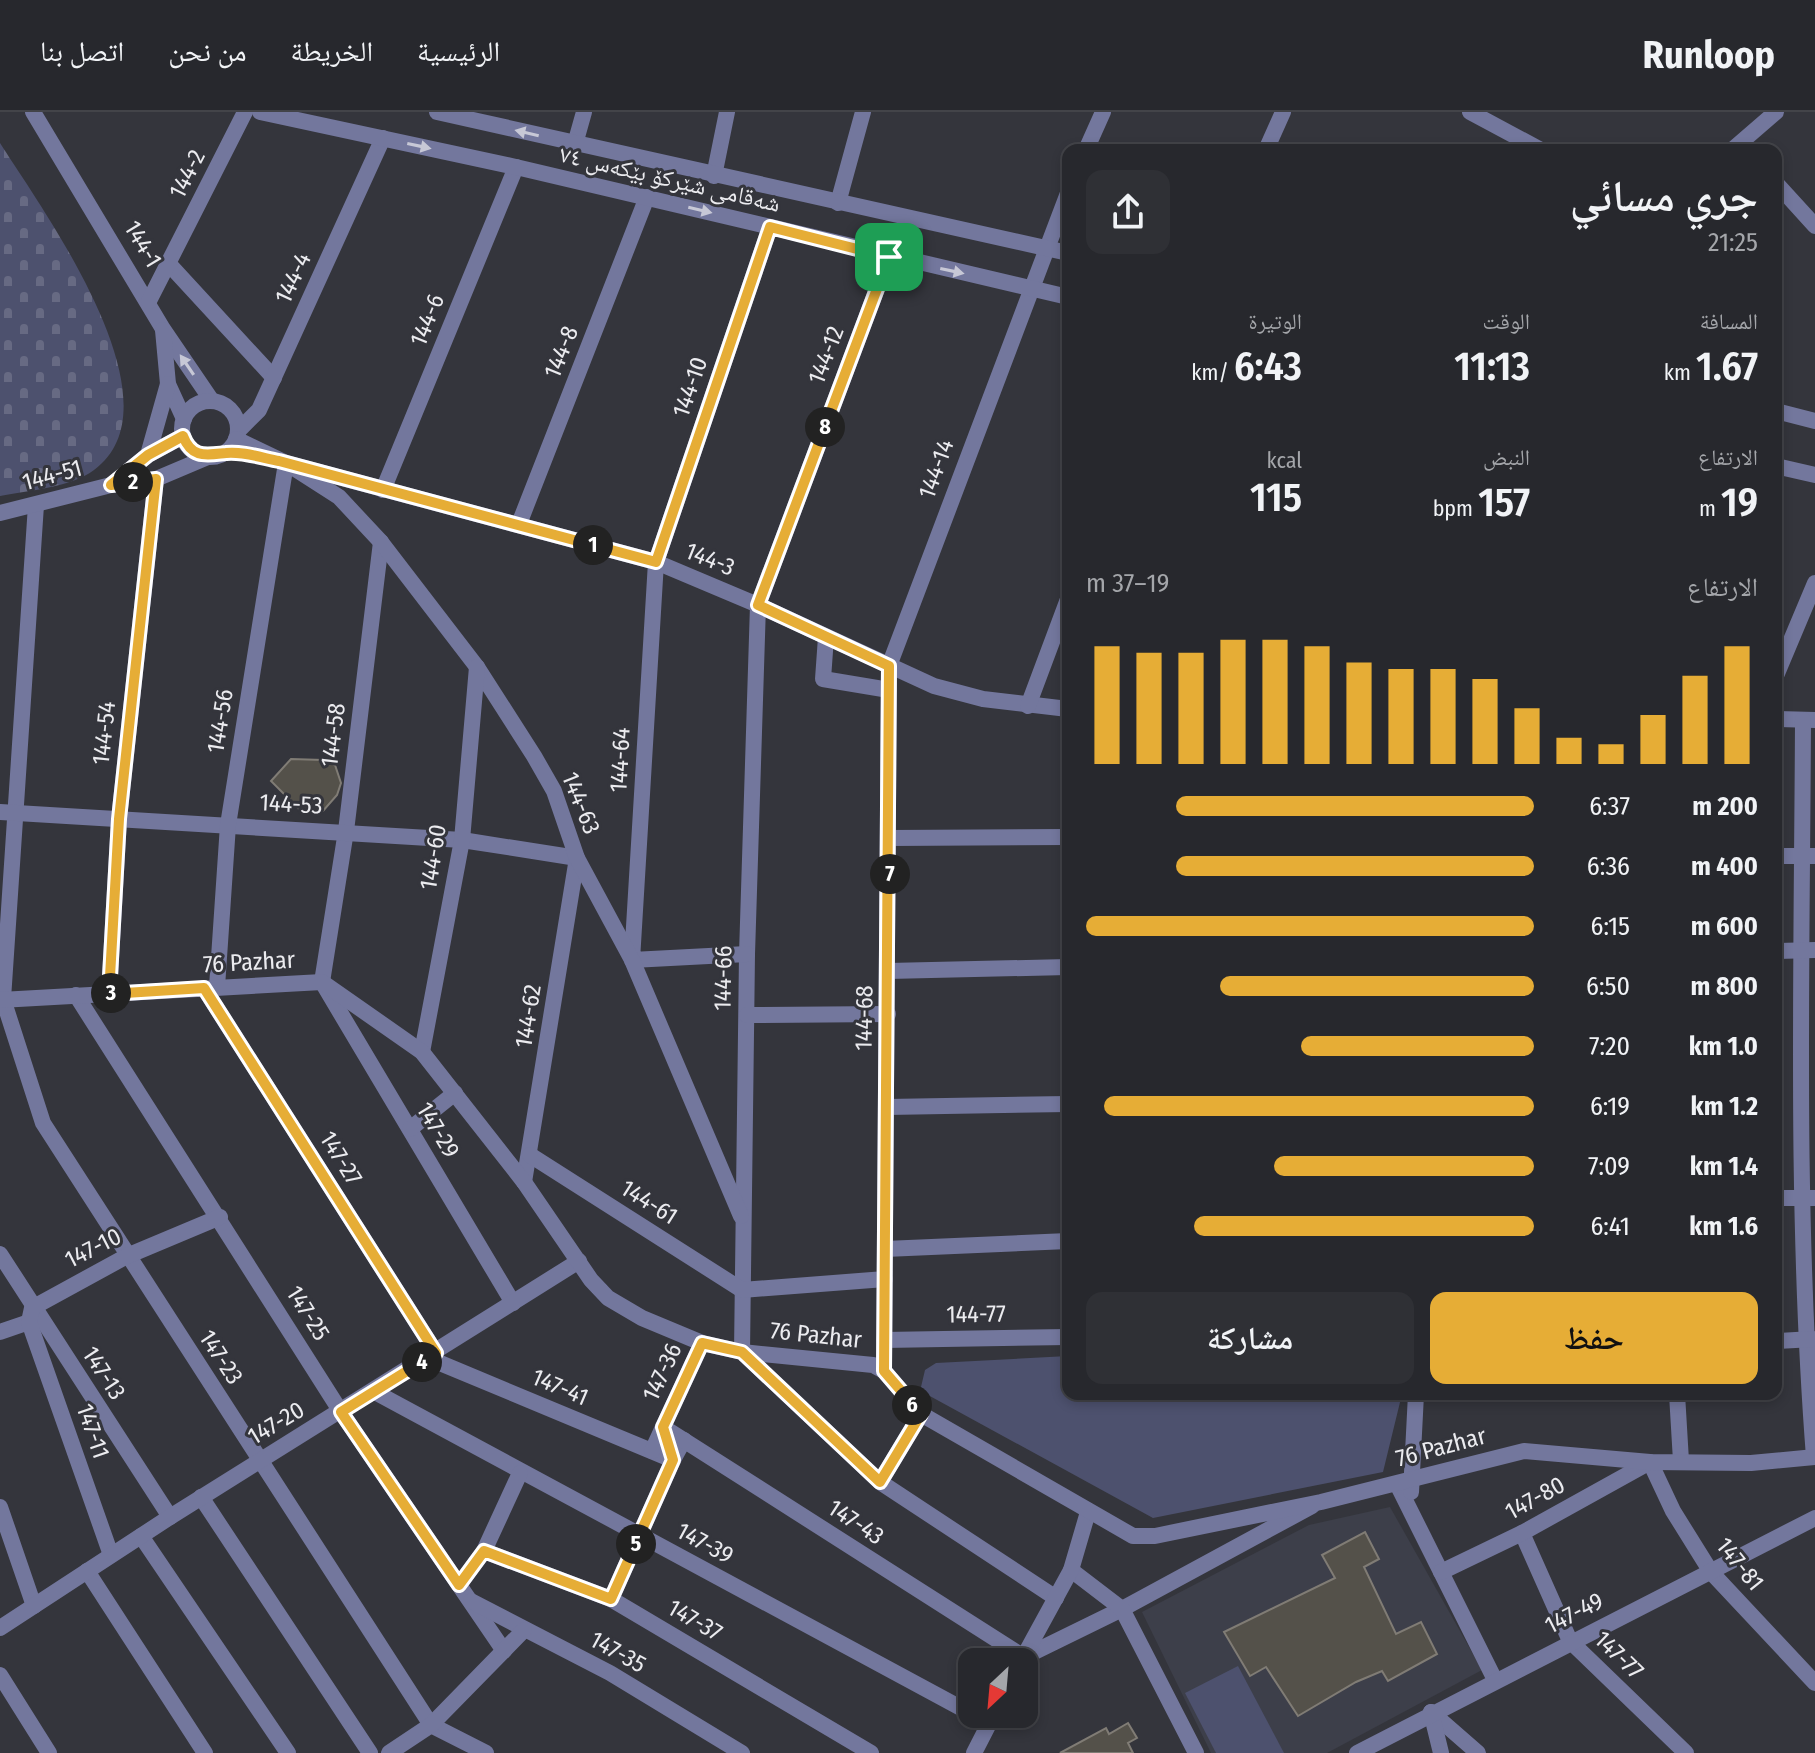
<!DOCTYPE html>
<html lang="ar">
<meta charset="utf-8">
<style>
body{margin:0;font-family:"Fira Sans Condensed","Noto Naskh Arabic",sans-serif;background:#2f3035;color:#f1f3f6;direction:rtl;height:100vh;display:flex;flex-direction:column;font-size:30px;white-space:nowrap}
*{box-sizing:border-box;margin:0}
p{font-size:26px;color:#a4a6aa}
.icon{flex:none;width:44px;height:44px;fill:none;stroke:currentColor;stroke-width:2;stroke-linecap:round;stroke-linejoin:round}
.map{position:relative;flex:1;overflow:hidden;direction:ltr}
.details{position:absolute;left:1062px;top:32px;width:720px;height:1256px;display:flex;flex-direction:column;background:#27282d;border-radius:16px;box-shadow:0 4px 12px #0003,0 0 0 2px #434449;direction:rtl}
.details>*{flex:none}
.needle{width:52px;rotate:206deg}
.controls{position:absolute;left:958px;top:1536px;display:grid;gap:16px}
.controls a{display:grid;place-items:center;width:80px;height:80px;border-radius:16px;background:#27282d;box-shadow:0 4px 12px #0003,0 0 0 2px #434449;font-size:40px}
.pin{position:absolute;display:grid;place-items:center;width:68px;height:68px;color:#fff;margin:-34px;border-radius:16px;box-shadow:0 4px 12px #0006}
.km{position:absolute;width:40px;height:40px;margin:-20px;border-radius:50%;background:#222;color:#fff;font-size:22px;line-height:40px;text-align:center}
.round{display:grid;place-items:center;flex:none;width:84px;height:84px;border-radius:16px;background:#2f3035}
.headline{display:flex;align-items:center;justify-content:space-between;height:136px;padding:0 24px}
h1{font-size:44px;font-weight:600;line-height:60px}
.metrics{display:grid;grid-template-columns:repeat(3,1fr);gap:12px;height:136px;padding:8px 24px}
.metrics div{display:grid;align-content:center}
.metrics b{font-size:40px;font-weight:600}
.metrics small{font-size:22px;font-weight:400}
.metrics p{font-size:22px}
.chart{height:224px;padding:16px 24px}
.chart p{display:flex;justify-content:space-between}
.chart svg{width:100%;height:144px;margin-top:8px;stroke:#e6ad36;stroke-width:6}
.primary-button{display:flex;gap:16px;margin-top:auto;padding:16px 24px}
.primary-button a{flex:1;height:92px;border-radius:16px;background:#e6ad36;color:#111;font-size:32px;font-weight:600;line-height:92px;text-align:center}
.primary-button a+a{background:#2f3035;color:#f1f3f6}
ul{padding:0 24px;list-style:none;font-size:26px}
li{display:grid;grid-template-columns:128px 96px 1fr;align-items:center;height:60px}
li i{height:20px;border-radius:10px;background:#e6ad36}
header{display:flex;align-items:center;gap:48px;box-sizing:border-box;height:112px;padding:0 40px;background:#27282d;border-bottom:2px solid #434449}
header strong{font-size:38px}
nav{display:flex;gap:44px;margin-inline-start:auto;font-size:28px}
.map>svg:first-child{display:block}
</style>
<header>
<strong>Runloop</strong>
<nav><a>الرئيسية</a><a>الخريطة</a><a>من نحن</a><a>اتصل بنا</a></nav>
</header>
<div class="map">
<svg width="1815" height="1641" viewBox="0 0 1815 1641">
<defs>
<pattern id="cemetery-stones" width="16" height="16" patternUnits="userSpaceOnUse" patternTransform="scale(2)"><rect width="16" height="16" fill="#4d516e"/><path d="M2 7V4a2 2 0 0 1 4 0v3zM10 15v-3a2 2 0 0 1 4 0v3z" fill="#676a83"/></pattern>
</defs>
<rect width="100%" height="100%" fill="#34353c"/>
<path fill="#3d3f4a" d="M 1390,1395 L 1482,1558 L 1327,1641 L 1211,1641 L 1142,1500 L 1309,1413 Z"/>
<g fill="#4d516e">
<path d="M 1068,1244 L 1068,1282 L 1402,1282 L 1383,1360 L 1153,1406 L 928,1283 L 921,1275 L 925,1258 L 936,1251 Z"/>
<path d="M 1238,1554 L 1284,1641 L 1216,1641 L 1185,1581 Z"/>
</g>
<path fill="url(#cemetery-stones)" d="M 0,31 C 41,96 185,291 94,358 C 70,376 29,378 0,384 Z"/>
<g fill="#54514a" stroke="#807c75" stroke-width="2">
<path d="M 291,647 L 323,648 L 335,653 L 341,671 L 337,683 L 323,699 L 299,697 L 271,669 Z"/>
<path d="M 1365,1420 L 1379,1447 L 1364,1455 L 1396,1522 L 1421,1510 L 1437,1542 L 1388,1569 L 1382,1559 L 1356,1570 L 1298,1604 L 1266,1555 L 1250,1564 L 1224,1520 L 1335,1466 L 1322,1443 Z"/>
<path d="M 1128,1611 L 1137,1626 L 1128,1631 L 1133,1641 L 1060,1641 L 1106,1616 L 1109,1622 Z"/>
</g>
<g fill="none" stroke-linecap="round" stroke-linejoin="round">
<g stroke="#73779d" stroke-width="16">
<path d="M 33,0 L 163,217 L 212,289"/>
<path d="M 1470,0 L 1541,38"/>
<path d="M 575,32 L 584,0"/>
<path d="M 1086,38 L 1103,0"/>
<path d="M 1266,38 L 1283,0"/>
<path d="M 1732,38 L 1776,0"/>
<path d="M 714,64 L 727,0"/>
<path d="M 1776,71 L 1815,114"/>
<path d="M 838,91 L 863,0"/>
<path d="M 889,145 L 758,493 L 747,842 L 742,1240 L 880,1370 L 1056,1486"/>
<path d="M 168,151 L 274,266"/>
<path d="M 149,189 L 245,0"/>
<path d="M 163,218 L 168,272 L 184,307"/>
<circle cx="210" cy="317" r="28"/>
<path d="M 238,319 L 259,298 L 383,26"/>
<path d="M 236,327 L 286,351 L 656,450 L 758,493 L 934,574 L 983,587 L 1068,597"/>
<path d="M 148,343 L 168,272"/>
<path d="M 111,373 L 148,343 L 183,324"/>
<path d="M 383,378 L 516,55"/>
<path d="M 36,393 L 3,887 L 43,1011 L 431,1613"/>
<path d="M 0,401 L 111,373 L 156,367 L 208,345"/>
<path d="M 519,412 L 647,85"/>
<path d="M 381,430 L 346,719 L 322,870 L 513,1191"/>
<path d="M 826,525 L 823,567 L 889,578"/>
<path d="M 1776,564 L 1815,471"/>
<path d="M 1028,594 L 1068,487"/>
<path d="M 1776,607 L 1815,608"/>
<path d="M 1803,608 C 1802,854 1795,1100 1814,1345"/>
<path d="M 0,700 L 462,728 L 577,746 L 524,1070"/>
<path d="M 890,726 L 1068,725"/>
<path d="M 1776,744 L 1815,744"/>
<path d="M 1776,839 L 1815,838"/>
<path d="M 747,842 L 632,848 L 656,450 L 770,115"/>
<path d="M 888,859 L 1068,855"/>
<path d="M 217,875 L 228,713 L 286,351 L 339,385 L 381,430 L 477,555 L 534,644 L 554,679 L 577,746 L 632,848 L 741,1104"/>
<path d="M 204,876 L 436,1241"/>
<path d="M 109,882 L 119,707 L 156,367"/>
<path d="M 76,883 L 341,1300 L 504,1539"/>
<path d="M 747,903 L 888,902"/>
<path d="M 422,940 L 462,728 L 477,555"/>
<path d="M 887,995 L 1068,992"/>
<path d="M 410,1017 L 455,981"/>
<path d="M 530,1043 L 742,1178 L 885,1167"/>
<path d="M 1776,1086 L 1815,1086"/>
<path d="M 885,1137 L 1068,1129"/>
<path d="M 0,1142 L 170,1405"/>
<path d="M 0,1220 L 29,1210"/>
<path d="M 884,1228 L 1068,1225"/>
<path d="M 1776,1229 L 1813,1227"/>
<path d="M 428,1246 L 673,1348 L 684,1328"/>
<path d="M 884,1259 L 889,554 L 1068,81"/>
<path d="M 373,1279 L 972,1602"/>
<path d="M 1677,1282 L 1681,1349"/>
<path d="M 652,1339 L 663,1315 L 1024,1545 L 1122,1497 L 1312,1394"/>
<path d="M 880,1370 L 921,1302"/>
<path d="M 1397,1372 L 1495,1568"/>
<path d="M 1411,1380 L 1416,1282"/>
<path d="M 201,1385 L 370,1641"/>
<path d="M 0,1395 L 34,1494"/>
<path d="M 1522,1421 L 1570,1529 L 1686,1641"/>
<path d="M 141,1424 L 288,1641"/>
<path d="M 484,1439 L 611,1487 L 871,1641"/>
<path d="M 111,1443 L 29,1210 L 32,1196 L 127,1144 L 220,1105"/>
<path d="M 1071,1458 L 1122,1497 L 1196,1641"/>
<path d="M 87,1459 L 205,1641"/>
<path d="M 1441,1460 L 1522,1421 L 1650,1350 L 1673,1399 L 1711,1460 L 1815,1571"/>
<path d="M 459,1473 L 484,1439 L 520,1361"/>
<path d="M 611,1487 L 673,1348 L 663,1315 L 702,1231"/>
<path d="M 471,1489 L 610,1561 L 742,1641"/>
<path d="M 0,1516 L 170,1405 L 579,1149"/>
<path d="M 1024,1544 L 1071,1458 L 1088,1400"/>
<path d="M 0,1563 L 49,1641"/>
<path d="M 1431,1600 L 1478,1641"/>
<path d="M 1431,1600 L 1441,1641"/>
<path d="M 431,1613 L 486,1641"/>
<path d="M 389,1641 L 431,1613 L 524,1518"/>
<path d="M 974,1641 L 994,1602"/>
<path d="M 1357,1641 L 1815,1406"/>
</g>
<g stroke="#73779d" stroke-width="16">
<path d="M 260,0 L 516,55 L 1068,185"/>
<path d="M 437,0 L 1068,141"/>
<path d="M 1776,299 L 1815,309"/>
<path d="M 1776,354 L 1815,363"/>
<path d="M 0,888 L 322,870 L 422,940 L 524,1070 L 591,1168 L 608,1186 L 642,1206 L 702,1231 L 742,1240 L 873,1253 L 884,1259 L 921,1302 L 1133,1424 L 1155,1424 L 1321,1390 L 1524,1339 L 1650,1350 L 1751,1351 L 1815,1345"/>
</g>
</g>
<defs><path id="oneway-solid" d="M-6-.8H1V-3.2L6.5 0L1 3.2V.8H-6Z" transform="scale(2)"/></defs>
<g fill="#c7c8d6">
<use href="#oneway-solid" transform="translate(527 21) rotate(-167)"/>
<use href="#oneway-solid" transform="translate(419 34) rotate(12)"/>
<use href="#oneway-solid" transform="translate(700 98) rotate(13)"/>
<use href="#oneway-solid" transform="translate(952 159) rotate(12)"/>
<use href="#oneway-solid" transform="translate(187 253) rotate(-124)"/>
</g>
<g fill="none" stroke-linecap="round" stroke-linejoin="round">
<defs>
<path id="route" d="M 770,115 L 889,145 L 758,493 L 889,554 L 884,1259 L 921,1302 L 880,1370 L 742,1240 L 702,1231 L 663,1315 L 673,1348 L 611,1487 L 484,1439 L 459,1473 L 341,1300 L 436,1241 L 204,876 L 109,882 L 119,707 L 156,367 L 111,373 L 148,343 L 183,324 C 192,347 206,343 226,341 C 242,339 263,346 279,349 L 656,450 Z"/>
</defs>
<use href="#route" stroke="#fff" stroke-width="16"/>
<use href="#route" stroke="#e6ad36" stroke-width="10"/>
</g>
<g text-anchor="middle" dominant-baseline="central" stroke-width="6" stroke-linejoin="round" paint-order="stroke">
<g font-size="24" fill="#ebebef" stroke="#34353c">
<text transform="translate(187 62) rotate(-63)">144-2</text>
<text transform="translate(670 67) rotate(13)">شەقامی شێرکۆ بێکەس ٧٤</text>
<text transform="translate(143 132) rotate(59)">144-1</text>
<text transform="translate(293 166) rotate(-65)">144-4</text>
<text transform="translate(427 208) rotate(-68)">144-6</text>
<text transform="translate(561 240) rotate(-68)">144-8</text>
<text transform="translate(826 243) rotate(-69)">144-12</text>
<text transform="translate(690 275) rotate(-71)">144-10</text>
<text transform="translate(936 357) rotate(-70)">144-14</text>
<text transform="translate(52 363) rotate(-15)">144-51</text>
<text transform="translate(710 447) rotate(22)">144-3</text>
<text transform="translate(220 609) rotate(-81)">144-56</text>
<text transform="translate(104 621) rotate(-84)">144-54</text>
<text transform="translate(333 623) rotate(-83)">144-58</text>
<text transform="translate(620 648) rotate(-87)">144-64</text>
<text transform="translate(581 691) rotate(68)">144-63</text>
<text transform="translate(291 692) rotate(3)">144-53</text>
<text transform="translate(433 745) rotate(-81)">144-60</text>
<text transform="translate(249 850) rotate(-3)">76 Pazhar</text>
<text transform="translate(723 866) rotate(-89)">144-66</text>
<text transform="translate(528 904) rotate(-81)">144-62</text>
<text transform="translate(864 906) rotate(-89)">144-68</text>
<text transform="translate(438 1018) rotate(59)">147-29</text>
<text transform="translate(341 1046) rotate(58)">147-27</text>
<text transform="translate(649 1090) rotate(32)">144-61</text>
<text transform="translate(93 1136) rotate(-27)">147-10</text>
<text transform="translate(308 1201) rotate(58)">147-25</text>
<text transform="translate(976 1202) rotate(-1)">144-77</text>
<text transform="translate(816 1223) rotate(6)">76 Pazhar</text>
<text transform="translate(221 1245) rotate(57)">147-23</text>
<text transform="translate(662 1260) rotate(-65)">147-36</text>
<text transform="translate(104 1261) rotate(57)">147-13</text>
<text transform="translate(560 1275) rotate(23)">147-41</text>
<text transform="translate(276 1311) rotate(-31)">147-20</text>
<text transform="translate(93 1319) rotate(71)">147-11</text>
<text transform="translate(1441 1335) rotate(-15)">76 Pazhar</text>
<text transform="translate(1535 1386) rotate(-29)">147-80</text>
<text transform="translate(856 1410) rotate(33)">147-43</text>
<text transform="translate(705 1431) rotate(28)">147-39</text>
<text transform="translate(1740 1452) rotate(51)">147-81</text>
<text transform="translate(1574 1501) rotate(-27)">147-49</text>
<text transform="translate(695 1508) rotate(30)">147-37</text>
<text transform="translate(618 1540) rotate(29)">147-35</text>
<text transform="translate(1619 1543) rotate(44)">147-77</text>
</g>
</g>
</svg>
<div class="controls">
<a><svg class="needle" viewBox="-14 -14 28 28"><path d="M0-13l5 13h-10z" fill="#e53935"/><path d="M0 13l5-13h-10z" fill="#a4a6aa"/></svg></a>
</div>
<div class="pin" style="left:889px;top:145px;background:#1e9e55"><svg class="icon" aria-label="arrive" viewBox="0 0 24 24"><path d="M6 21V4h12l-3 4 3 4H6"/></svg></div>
<b class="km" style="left:593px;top:433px">1</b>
<b class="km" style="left:133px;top:370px">2</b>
<b class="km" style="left:111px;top:881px">3</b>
<b class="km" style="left:422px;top:1250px">4</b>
<b class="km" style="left:636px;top:1432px">5</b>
<b class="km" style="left:912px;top:1293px">6</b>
<b class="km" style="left:890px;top:762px">7</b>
<b class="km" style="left:825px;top:315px">8</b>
<section class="details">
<div class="headline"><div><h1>جري مسائي</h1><p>21:25</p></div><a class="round"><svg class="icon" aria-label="share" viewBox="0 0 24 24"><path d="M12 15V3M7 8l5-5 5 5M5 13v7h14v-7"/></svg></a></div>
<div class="metrics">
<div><p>المسافة</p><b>1.67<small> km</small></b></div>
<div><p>الوقت</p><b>11:13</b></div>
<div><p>الوتيرة</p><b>6:43<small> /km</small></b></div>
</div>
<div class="metrics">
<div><p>الارتفاع</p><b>19<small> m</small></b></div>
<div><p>النبض</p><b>157<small> bpm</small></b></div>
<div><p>kcal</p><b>115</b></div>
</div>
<div class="chart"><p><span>الارتفاع</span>19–37 m</p>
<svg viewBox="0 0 160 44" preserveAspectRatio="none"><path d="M5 44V8M15 44V10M25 44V10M35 44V6M45 44V6M55 44V8M65 44V13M75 44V15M85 44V15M95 44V18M105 44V27M115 44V36M125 44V38M135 44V29M145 44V17M155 44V8"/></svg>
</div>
<ul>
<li><b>200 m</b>6:37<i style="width:80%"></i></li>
<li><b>400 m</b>6:36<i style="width:80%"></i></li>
<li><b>600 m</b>6:15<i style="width:100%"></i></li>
<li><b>800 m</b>6:50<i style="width:70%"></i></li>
<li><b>1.0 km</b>7:20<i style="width:52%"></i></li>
<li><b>1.2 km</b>6:19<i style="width:96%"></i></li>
<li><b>1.4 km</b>7:09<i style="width:58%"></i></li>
<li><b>1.6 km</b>6:41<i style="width:76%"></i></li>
</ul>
<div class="primary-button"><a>حفظ</a><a>مشاركة</a></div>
</section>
</div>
